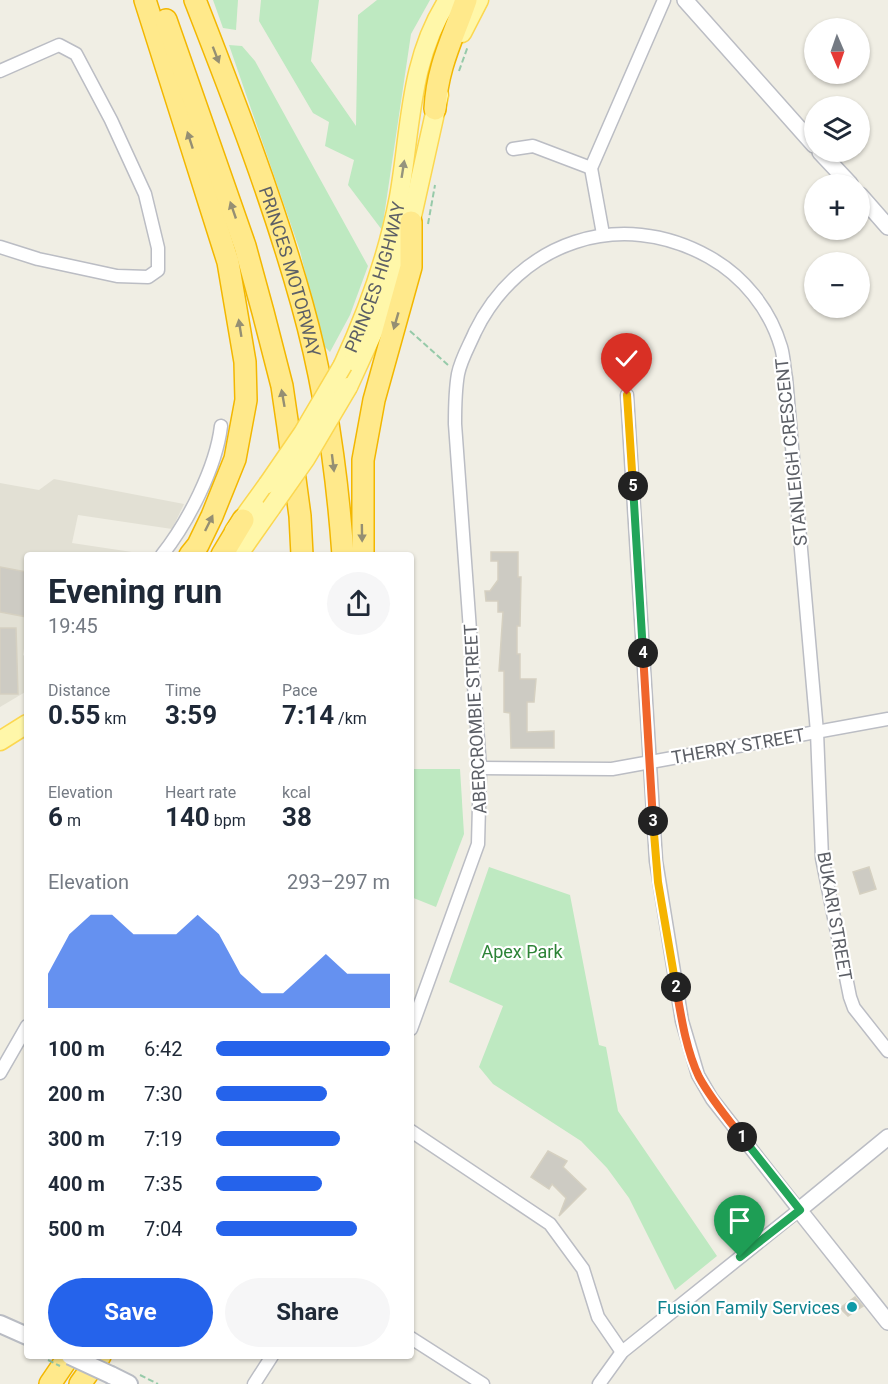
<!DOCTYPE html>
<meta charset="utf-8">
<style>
body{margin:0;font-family:Roboto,sans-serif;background:#f6f6f7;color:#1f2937;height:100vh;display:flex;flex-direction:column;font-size:22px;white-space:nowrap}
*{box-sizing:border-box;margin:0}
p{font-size:20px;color:#747a83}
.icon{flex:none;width:33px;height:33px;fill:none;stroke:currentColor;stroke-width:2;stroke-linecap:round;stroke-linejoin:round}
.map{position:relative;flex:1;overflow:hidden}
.side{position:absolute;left:24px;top:552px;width:390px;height:807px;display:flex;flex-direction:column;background:#fff;border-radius:6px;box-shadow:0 2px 4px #0004}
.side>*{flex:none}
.needle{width:39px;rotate:178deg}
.tools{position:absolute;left:804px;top:18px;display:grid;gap:12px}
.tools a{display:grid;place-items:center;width:66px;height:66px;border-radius:50%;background:#fff;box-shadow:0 2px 4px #0004;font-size:30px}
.pin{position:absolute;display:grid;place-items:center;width:51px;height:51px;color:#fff;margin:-62px -26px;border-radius:50% 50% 50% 0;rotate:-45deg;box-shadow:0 0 6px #0007}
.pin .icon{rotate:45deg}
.km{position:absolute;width:30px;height:30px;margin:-15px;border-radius:50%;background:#222;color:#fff;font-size:16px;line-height:30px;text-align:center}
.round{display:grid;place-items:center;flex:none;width:63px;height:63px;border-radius:32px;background:#f6f6f7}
.summary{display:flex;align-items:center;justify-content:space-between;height:102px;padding:0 24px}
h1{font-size:33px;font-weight:700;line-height:45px}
.metrics{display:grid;grid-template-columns:repeat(3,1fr);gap:9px;height:102px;padding:6px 24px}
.metrics div{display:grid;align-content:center}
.metrics b{font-size:26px;font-weight:700}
.metrics small{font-size:16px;font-weight:400}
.metrics p{font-size:16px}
.chart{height:168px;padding:12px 24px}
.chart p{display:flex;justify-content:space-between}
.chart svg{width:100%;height:108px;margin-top:6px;fill:#2563eb;opacity:.7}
.cta{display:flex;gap:12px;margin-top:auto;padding:12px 24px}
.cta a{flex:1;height:69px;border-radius:36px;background:#2563eb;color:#fff;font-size:24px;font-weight:700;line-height:69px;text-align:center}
.cta a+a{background:#f6f6f7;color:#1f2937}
ul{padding:0 24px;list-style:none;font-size:20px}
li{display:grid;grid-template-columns:96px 72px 1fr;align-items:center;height:45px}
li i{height:15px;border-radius:8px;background:#2563eb}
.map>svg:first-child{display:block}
</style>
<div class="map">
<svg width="888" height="1384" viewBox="0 0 888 1384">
<rect width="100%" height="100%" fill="#f0eee4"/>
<path fill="#e2e0d4" d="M 54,479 L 184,504 L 172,529 L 78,515 L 72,543 L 152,555 L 27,555 L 27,629 L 23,655 L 27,658 L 27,691 L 0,707 L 0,483 L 39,490 Z"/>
<g fill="#bee9c1">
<path d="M 213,0 L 238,0 L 236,30 L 223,28 Z"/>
<path d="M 261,0 L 319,0 L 311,61 L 356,126 L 358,15 L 377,0 L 430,0 L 411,34 L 382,230 L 348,185 L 354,160 L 325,146 L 329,122 L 313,113 L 259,21 Z"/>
<path d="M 229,45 L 242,46 L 255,61 L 368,266 L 350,315 L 330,352 L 323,345 L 300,251 Z"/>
<path d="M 411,769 L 460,769 L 464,834 L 436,907 L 411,897 Z"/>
<path d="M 489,867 L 570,895 L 599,1045 L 606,1047 L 618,1111 L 717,1256 L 675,1290 L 629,1198 L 607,1168 L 581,1141 L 493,1084 L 479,1067 L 503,1006 L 449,982 Z"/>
</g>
<g fill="#cdcbc3" stroke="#d5d0c1" stroke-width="1.5">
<path d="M 491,552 L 518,552 L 518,577 L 521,577 L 520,626 L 517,626 L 517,654 L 520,654 L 520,679 L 536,679 L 534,702 L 527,702 L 527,732 L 554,731 L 554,748 L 511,748 L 510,713 L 504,712 L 504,671 L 499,671 L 503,612 L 498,612 L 498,601 L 486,601 L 485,591 L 490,591 L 498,580 L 498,561 L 491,561 Z"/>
<path d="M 0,567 L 27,572 L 27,617 L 0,612 Z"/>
<path d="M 0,628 L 16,628 L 18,694 L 0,694 Z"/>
<path d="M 869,867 L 876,889 L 860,894 L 853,872 Z"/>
<path d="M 548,1151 L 567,1161 L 563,1167 L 586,1189 L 559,1216 L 566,1198 L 552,1184 L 549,1189 L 531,1177 Z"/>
<path d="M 855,1297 L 863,1306 L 848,1316 L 840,1308 Z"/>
</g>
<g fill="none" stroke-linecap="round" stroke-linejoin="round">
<defs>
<g id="minor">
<path d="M 0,71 L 59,45 L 76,54 L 111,120 L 145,194 L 158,248 L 158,270 L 148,277 L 117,276 L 38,259 L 0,247"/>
<path d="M 513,149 L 533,146 L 591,168"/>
<path d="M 603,234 L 591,168 L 664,0"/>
<path d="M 162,555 C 188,522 216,468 221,426"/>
<path d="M 480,768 L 612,769 L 888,719"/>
<path d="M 411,1029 L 478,844 L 480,768 L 455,424 C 455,407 455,391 458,374 C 461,359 469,346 475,332 C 519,242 620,207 709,257 C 743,276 770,309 781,347 C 784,357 784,368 786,378 L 817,732 L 822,858 L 850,997 L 854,1008 L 888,1051"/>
<path d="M 0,1073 L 27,1026"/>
<path d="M 411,1131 L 550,1224 L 583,1269 L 598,1317 L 622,1352"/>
<path d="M 411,1338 L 483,1384"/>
<path d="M 254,1384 L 272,1356"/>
<path d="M 599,1384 L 622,1352 L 799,1210 L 712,1099 L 698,1075 L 682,1021 L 656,861 L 627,395"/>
</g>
<g id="tertiary">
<path d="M 685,0 L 814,145"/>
<path d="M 820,152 L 850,184"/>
<path d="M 860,195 L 888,227"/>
<path d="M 888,1137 L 799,1210 L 888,1322"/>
</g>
<g id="secondary">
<path d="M 0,1324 L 27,1336"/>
<path d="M 111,1375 L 129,1384"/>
</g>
<g id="primary">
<path d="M 462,33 L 479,0"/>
<path id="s1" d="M 343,365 C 368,311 388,255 399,197 C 411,129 409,60 448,0"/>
<path d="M 348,387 L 375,328 L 410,225 L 439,95"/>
<path d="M 234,531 L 268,484"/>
<path d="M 238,555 L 271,508"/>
<path d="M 0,741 L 27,724"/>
</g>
<g id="motorway">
<path d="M 145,0 L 228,262 L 245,362 L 246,400 L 235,459 L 212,516 L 198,545 L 190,555"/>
<path id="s2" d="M 195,0 C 234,100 273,200 302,304 C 325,386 337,471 343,555"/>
<path d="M 166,20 L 245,246 L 263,312 L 282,386 L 288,427 L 300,516 L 302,555"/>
<path d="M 435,109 C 437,67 453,38 466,0"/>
<path d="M 222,555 L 243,520"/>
<path d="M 363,555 L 363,460 L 374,400 L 411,267 L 411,222"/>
<path d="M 50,1384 L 69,1356"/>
<path d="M 80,1384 L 100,1356"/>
</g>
</defs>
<use href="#minor" stroke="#bbbdc4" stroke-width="15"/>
<use href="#tertiary" stroke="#bbbdc4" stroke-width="18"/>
<use href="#secondary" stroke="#b9bcc3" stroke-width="20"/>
<use href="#primary" stroke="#fcd750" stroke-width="21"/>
<use href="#motorway" stroke="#f3b700" stroke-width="24"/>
<g stroke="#96caa9" stroke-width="2" stroke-dasharray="6 3" stroke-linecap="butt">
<path d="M 459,71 L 468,46"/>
<path d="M 428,224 L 435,185"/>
<path d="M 410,331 L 448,365"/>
<path d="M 140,1375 L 158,1384"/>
</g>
<use href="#minor" stroke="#fff" stroke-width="12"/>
<use href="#tertiary" stroke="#fff" stroke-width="15"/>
<use href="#secondary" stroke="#fff" stroke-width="16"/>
<use href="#primary" stroke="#fff7a9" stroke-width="18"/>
<use href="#motorway" stroke="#ffe98b" stroke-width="21"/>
<defs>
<path id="secondary-bridge" d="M 70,1356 L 111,1375"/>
<g id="primary-bridge">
<path d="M 268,484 L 303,433 L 343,365"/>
<path d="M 271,508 L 306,458 L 348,387"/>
</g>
</defs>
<use href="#secondary-bridge" stroke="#b9bcc3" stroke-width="20" stroke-linecap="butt"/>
<use href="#primary-bridge" stroke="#fcd750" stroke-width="21" stroke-linecap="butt"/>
<path stroke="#96caa9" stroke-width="2" stroke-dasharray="6 3" stroke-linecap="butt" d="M 48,1360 L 60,1366"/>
<use href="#secondary-bridge" stroke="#fff" stroke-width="16"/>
<use href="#primary-bridge" stroke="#fff7a9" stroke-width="18"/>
</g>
<defs><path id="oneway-solid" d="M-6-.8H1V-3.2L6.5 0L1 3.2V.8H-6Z" transform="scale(1.5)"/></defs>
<g fill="#958f73">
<use href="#oneway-solid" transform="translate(216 55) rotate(69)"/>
<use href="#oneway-solid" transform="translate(190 140) rotate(-108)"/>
<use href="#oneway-solid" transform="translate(233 210) rotate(-109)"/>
<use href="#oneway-solid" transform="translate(396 321) rotate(106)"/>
<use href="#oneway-solid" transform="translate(240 328) rotate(-99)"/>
<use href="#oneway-solid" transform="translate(283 398) rotate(-100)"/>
<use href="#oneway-solid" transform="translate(333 463) rotate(83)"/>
<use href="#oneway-solid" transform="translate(209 523) rotate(-64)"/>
<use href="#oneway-solid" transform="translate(362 533) rotate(89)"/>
</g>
<use fill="#95947d" href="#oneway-solid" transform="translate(403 169) rotate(-81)"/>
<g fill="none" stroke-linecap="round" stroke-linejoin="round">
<defs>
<path id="split-1" d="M 740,1257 L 800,1210 L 742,1137"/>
<path id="split-2" d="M 676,987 C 681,1016 686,1050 699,1077 C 711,1099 727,1118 742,1137"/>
<path id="split-3" d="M 653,821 L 658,882 L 676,987"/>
<path id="split-4" d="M 643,653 L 653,821"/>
<path id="split-5" d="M 633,486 L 643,653"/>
<path id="split-6" d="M 627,395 L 633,486"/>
</defs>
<use href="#split-1" stroke="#fff" stroke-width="12"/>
<use href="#split-2" stroke="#fff" stroke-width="12"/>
<use href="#split-3" stroke="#fff" stroke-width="12"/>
<use href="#split-4" stroke="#fff" stroke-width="12"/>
<use href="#split-5" stroke="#fff" stroke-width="12"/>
<use href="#split-6" stroke="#fff" stroke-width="12"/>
<use href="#split-1" stroke="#22a559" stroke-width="8"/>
<use href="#split-2" stroke="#f0652b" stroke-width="8"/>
<use href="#split-3" stroke="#f5b400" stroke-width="8"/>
<use href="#split-4" stroke="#f0652b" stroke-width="8"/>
<use href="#split-5" stroke="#22a559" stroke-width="8"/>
<use href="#split-6" stroke="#f5b400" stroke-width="8"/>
</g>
<circle fill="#0f9aa8" stroke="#fff" stroke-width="2" cx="852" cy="1307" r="6"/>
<g text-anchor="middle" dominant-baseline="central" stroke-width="4.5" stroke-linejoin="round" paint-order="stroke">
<g font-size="18" fill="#5c5f66" stroke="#fff">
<text stroke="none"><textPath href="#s2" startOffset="288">PRINCES MOTORWAY</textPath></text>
<text stroke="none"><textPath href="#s1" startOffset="94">PRINCES HIGHWAY</textPath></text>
<text transform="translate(791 452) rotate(-96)">STANLEIGH CRESCENT</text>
<text transform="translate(475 719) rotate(-93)">ABERCROMBIE STREET</text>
<text transform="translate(738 746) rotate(-10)">THERRY STREET</text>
<text transform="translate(835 916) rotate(80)">BUKARI STREET</text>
</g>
<g font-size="18" fill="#2d8337" stroke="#fff">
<text x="522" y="951">Apex Park</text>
</g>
<g font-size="18" fill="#0d838f" stroke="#fff" text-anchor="end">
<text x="840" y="1307">Fusion Family Services</text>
</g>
</g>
</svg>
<div class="tools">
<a><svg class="needle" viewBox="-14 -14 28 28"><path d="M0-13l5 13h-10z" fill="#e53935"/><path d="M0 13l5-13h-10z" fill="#747a83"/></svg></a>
<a><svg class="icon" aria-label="layers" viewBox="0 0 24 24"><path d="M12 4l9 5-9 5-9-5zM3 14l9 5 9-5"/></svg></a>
<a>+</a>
<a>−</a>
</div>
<div class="pin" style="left:740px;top:1257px;background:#1e9e55"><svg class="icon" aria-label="arrive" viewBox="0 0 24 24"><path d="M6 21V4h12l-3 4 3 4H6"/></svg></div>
<div class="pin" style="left:627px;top:395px;background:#d93025"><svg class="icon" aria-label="check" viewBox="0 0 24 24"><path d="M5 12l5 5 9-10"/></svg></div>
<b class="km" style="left:742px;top:1137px">1</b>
<b class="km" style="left:676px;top:987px">2</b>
<b class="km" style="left:653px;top:821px">3</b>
<b class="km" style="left:643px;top:653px">4</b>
<b class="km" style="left:633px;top:486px">5</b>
<section class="side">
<div class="summary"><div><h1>Evening run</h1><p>19:45</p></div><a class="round"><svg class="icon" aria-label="share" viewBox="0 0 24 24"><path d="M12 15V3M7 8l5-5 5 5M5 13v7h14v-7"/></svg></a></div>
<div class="metrics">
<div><p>Distance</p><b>0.55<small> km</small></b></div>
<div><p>Time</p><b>3:59</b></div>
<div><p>Pace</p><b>7:14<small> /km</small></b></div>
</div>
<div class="metrics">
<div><p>Elevation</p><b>6<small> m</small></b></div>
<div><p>Heart rate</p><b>140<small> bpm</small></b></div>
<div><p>kcal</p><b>38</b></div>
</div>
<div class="chart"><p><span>Elevation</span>293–297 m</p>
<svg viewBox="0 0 160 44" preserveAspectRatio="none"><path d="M0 44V30L10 14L20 6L30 6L40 14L50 14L60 14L70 6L80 14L90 30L100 38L110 38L120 30L130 22L140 30L150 30L160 30V44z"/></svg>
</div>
<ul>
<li><b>100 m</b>6:42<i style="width:100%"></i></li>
<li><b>200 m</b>7:30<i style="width:64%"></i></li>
<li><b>300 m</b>7:19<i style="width:71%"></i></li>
<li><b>400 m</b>7:35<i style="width:61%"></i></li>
<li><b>500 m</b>7:04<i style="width:81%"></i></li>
</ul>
<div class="cta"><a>Save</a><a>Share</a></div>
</section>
</div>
